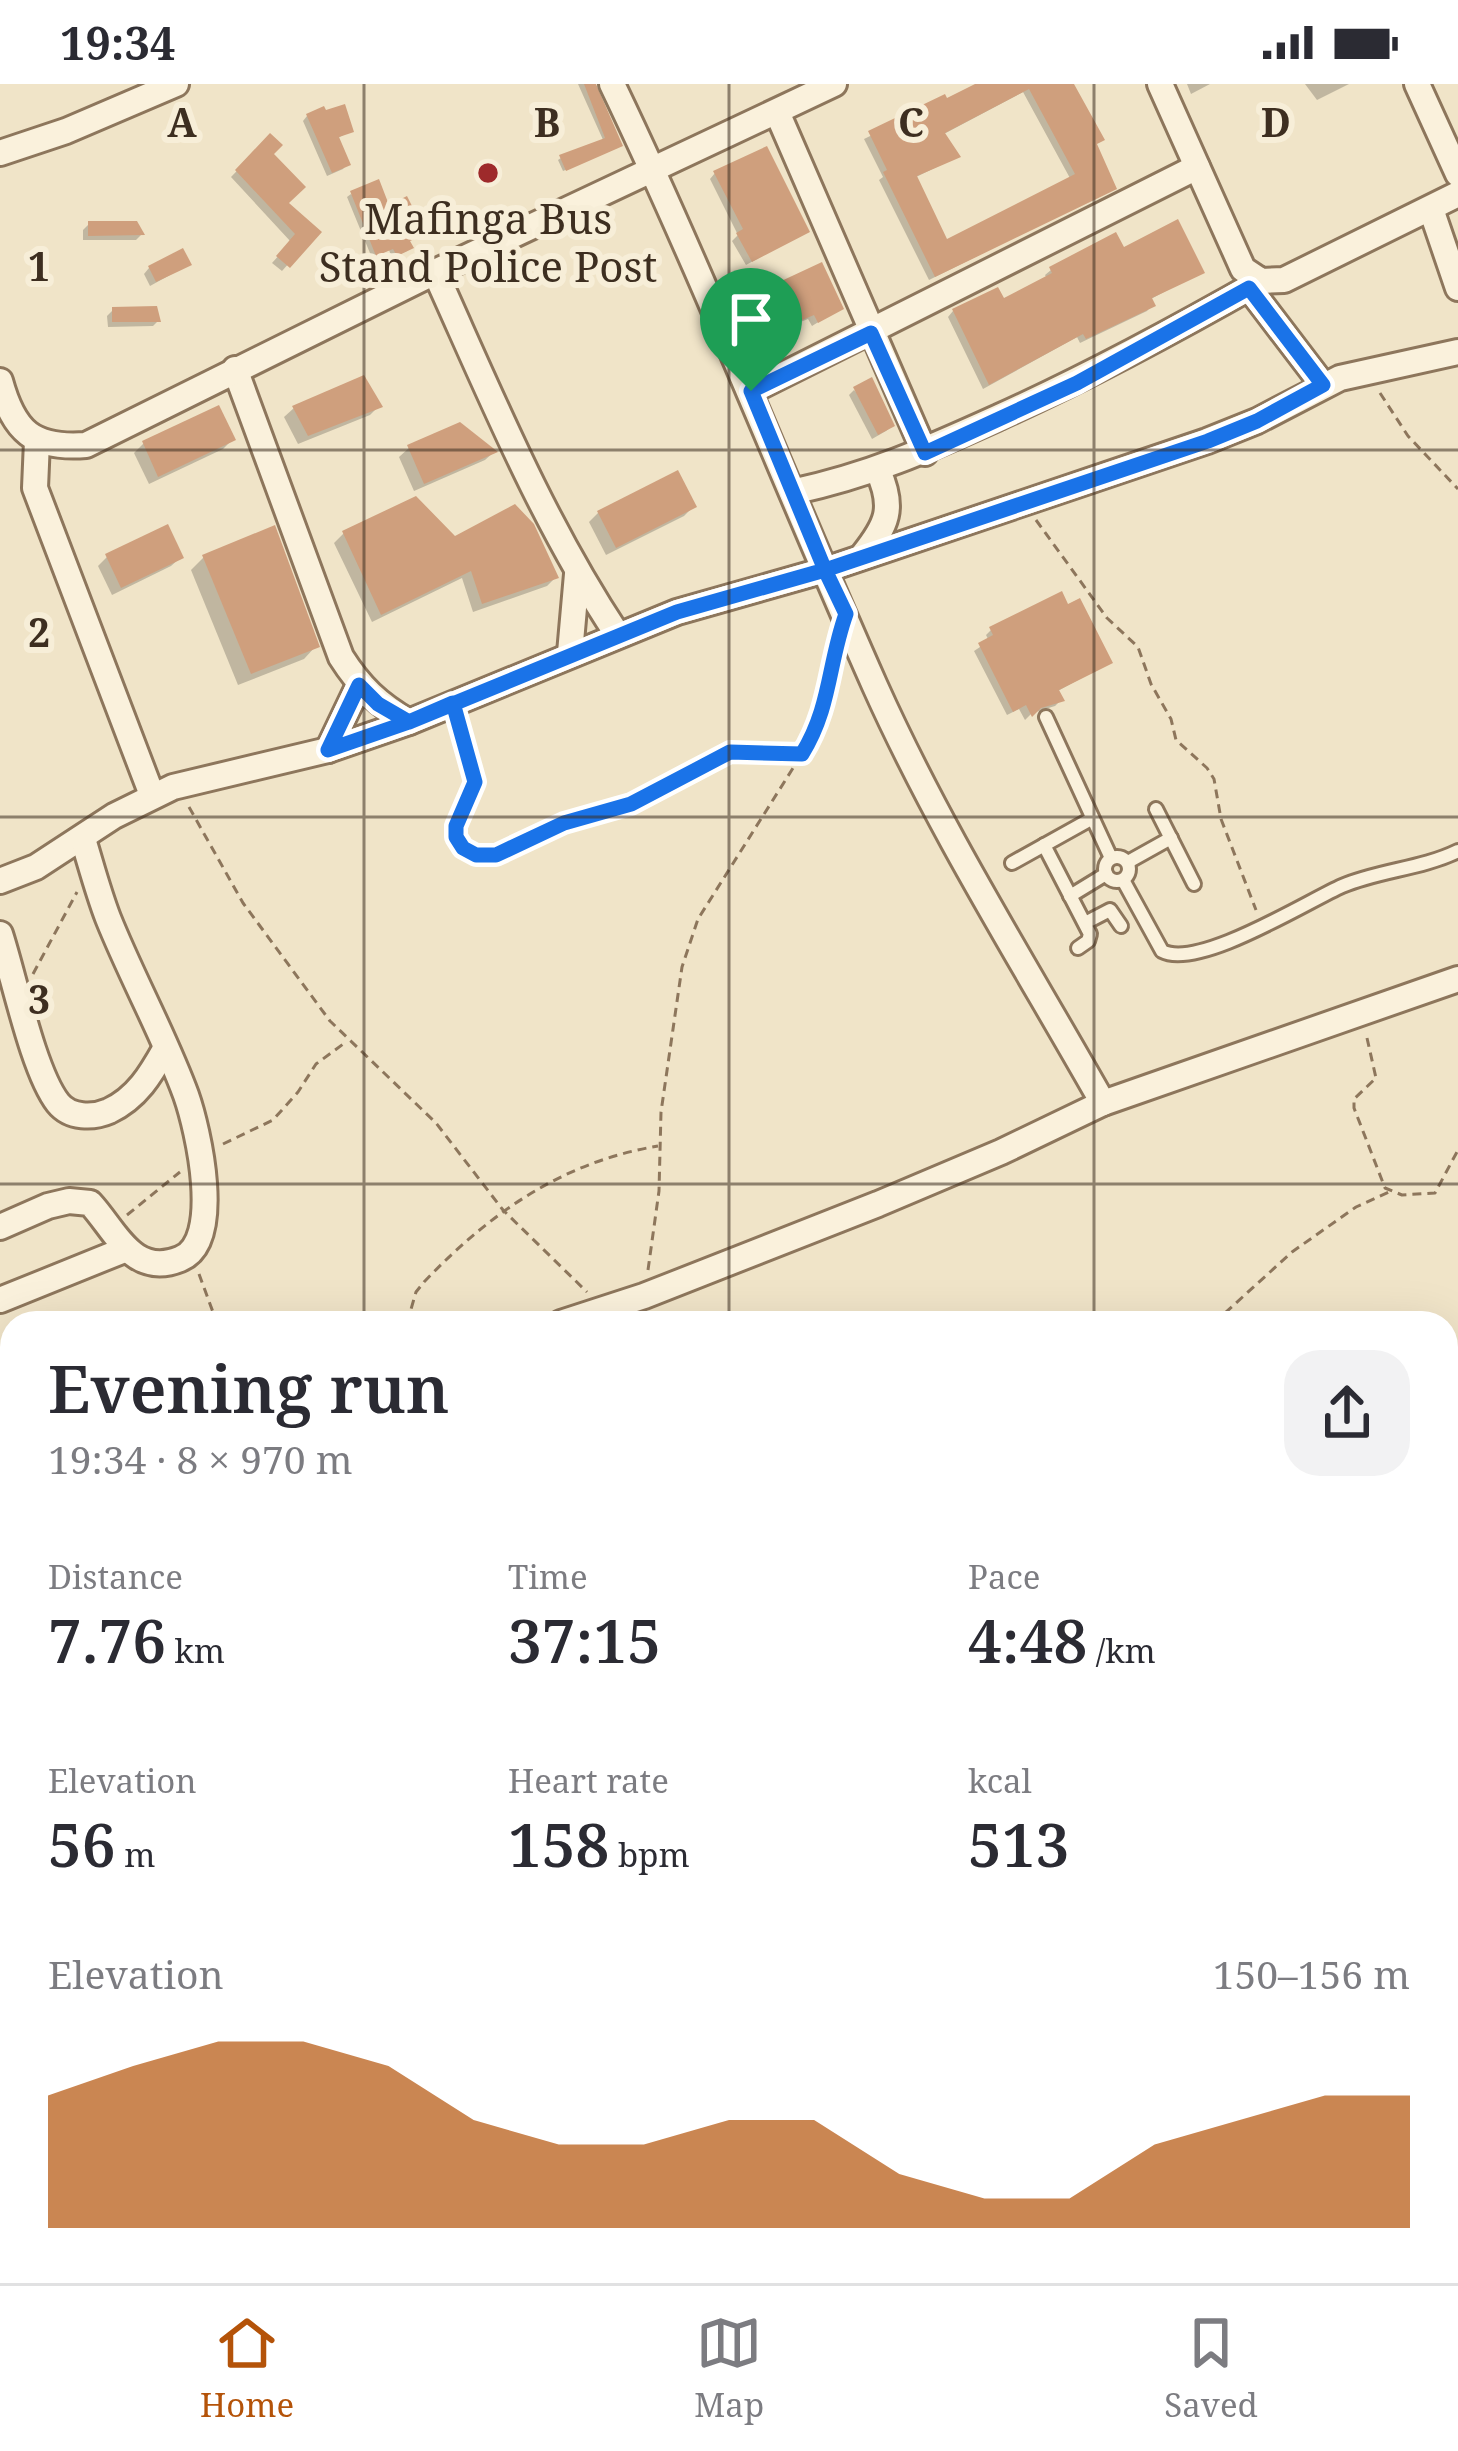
<!DOCTYPE html>
<meta charset="utf-8">
<style>
body{margin:0;font-family:"Noto Serif",serif;background:#f2f2f3;color:#2b2b33;height:100vh;display:flex;flex-direction:column;font-size:45px;white-space:nowrap}
*{box-sizing:border-box;margin:0}
p{font-size:39px;color:#7c7c81}
.icon{flex:none;width:66px;height:66px;fill:none;stroke:currentColor;stroke-width:2;stroke-linecap:round;stroke-linejoin:round}
.map{position:relative;flex:1;overflow:hidden}
.drawer{position:absolute;left:0px;top:1227px;width:1458px;height:972px;display:flex;flex-direction:column;background:#fff;border-radius:36px 36px 0 0;box-shadow:0 12px 48px #0002}
.drawer>*{flex:none}
.pin{position:absolute;display:grid;place-items:center;width:102px;height:102px;color:#fff;margin:-123px -51px;border-radius:50% 50% 50% 0;rotate:-45deg;box-shadow:0 0 12px #0007}
.pin .icon{rotate:45deg}
.round{display:grid;place-items:center;flex:none;width:126px;height:126px;border-radius:36px;background:#f2f2f3}
.overview{display:flex;align-items:center;justify-content:space-between;height:204px;padding:0 48px}
h1{font-size:66px;font-weight:600;line-height:90px}
.stats{display:grid;grid-template-columns:repeat(3,1fr);gap:18px;height:204px;padding:12px 48px}
.stats div{display:grid;align-content:center}
.stats b{font-size:60px;font-weight:600}
.stats small{font-size:33px;font-weight:400}
.stats p{font-size:33px}
.chart{height:336px;padding:24px 48px}
.chart p{display:flex;justify-content:space-between}
.chart svg{width:100%;height:216px;margin-top:12px;fill:#b45309;opacity:.7}
.status{display:flex;justify-content:space-between;align-items:center;height:84px;padding:0 60px;background:#fff;direction:ltr}
.status svg{height:33px;fill:currentColor}
.menu{display:flex;justify-content:space-around;align-items:center;height:168px;border-top:3px solid #e1e1e2;background:#fff;font-size:33px;color:#7c7c81}
.menu a{display:grid;justify-items:center;gap:6px}
.menu .current{color:#b45309}
.map>svg:first-child{display:block}
</style>
<div class="status"><b>19:34</b><svg viewBox="0 0 49 12"><path d="M0 12V9h3v3zM5 12V6h3v6zM10 12V3h3v9zM15 12V0h3v12zM26 1h20v11H26zM47 4h2v5h-2z"/></svg></div>
<div class="map">
<svg width="1458" height="2199" viewBox="0 0 1458 2199">
<rect width="100%" height="100%" fill="#f0e4c8"/>
<g fill="#0003" fill-rule="evenodd">
<path d="M 578,0 L 593,0 L 617,64 L 563,87 L 558,76 L 561,74 L 604,58 Z"/>
<path d="M 977,0 L 1070,0 L 1114,104 L 929,196 L 879,96 L 883,93 L 864,55 ZM 1023,8 L 1071,96 L 946,159 L 914,94 L 957,73 L 942,51 Z"/>
<path d="M 1187,0 L 1210,0 L 1191,10 Z"/>
<path d="M 1305,0 L 1349,0 L 1317,16 Z"/>
<path d="M 307,32 L 351,47 L 336,55 L 347,80 L 343,85 L 327,92 L 303,37 Z"/>
<path d="M 270,53 L 270,70 L 284,119 L 317,148 L 282,187 L 272,179 L 291,158 L 231,93 Z"/>
<path d="M 715,89 L 807,147 L 746,181 L 732,157 L 738,151 L 710,95 Z"/>
<path d="M 351,110 L 408,158 L 407,167 L 392,174 L 389,166 L 372,174 L 347,113 Z"/>
<path d="M 89,140 L 141,151 L 136,156 L 83,156 L 83,146 Z"/>
<path d="M 1123,167 L 1201,188 L 1149,216 L 1152,221 L 1147,227 L 1080,259 L 1077,253 L 983,305 L 948,233 L 953,227 L 1002,218 L 1047,195 L 1045,191 L 1051,186 Z"/>
<path d="M 188,181 L 150,202 L 144,190 L 149,184 Z"/>
<path d="M 752,213 L 841,224 L 812,242 L 808,235 L 763,253 L 747,219 Z"/>
<path d="M 113,226 L 158,237 L 153,242 L 108,243 L 107,232 Z"/>
<path d="M 854,306 L 892,342 L 886,347 L 872,355 L 849,311 Z"/>
<path d="M 379,322 L 370,331 L 298,360 L 284,333 L 294,324 Z"/>
<path d="M 217,325 L 232,356 L 223,365 L 149,400 L 134,369 L 143,360 Z"/>
<path d="M 409,364 L 494,368 L 485,376 L 414,407 L 399,373 Z"/>
<path d="M 693,423 L 684,432 L 606,471 L 589,438 L 598,429 Z"/>
<path d="M 344,449 L 454,456 L 556,493 L 547,502 L 473,528 L 462,494 L 372,538 L 334,459 Z"/>
<path d="M 107,473 L 181,473 L 171,482 L 112,511 L 98,482 Z"/>
<path d="M 204,473 L 316,562 L 304,575 L 238,601 L 191,486 Z"/>
<path d="M 991,546 L 1109,579 L 1056,608 L 1061,616 L 1055,622 L 1032,629 L 1025,636 L 1019,625 L 1007,631 L 974,567 L 989,557 L 986,551 Z"/>
</g>
<g fill="#cf9f7d" fill-rule="evenodd">
<path d="M 584,0 L 596,0 L 623,62 L 566,87 L 559,71 L 605,54 Z"/>
<path d="M 975,0 L 1074,0 L 1105,56 L 1097,60 L 1117,105 L 935,193 L 883,88 L 887,86 L 868,47 L 945,10 L 947,14 ZM 1029,5 L 1075,90 L 947,155 L 917,92 L 961,73 L 945,49 Z"/>
<path d="M 345,20 L 354,48 L 339,53 L 351,81 L 332,89 L 306,30 L 324,22 L 326,26 Z"/>
<path d="M 270,49 L 283,61 L 274,70 L 306,103 L 289,119 L 322,148 L 290,184 L 276,172 L 295,150 L 235,86 Z"/>
<path d="M 767,62 L 810,148 L 752,178 L 736,149 L 743,145 L 713,87 Z"/>
<path d="M 379,95 L 389,121 L 407,112 L 426,150 L 410,157 L 414,164 L 397,172 L 393,165 L 376,172 L 350,107 Z"/>
<path d="M 1178,135 L 1205,189 L 1152,214 L 1156,222 L 1086,255 L 1083,250 L 989,301 L 952,225 L 998,203 L 1004,214 L 1052,189 L 1049,183 L 1116,148 L 1124,163 Z"/>
<path d="M 88,137 L 137,137 L 145,151 L 88,152 Z"/>
<path d="M 183,164 L 192,181 L 156,198 L 148,182 Z"/>
<path d="M 822,178 L 844,225 L 818,239 L 814,231 L 769,250 L 751,211 Z"/>
<path d="M 157,222 L 161,238 L 112,238 L 112,223 Z"/>
<path d="M 364,291 L 383,323 L 308,352 L 292,322 Z"/>
<path d="M 872,293 L 895,342 L 878,351 L 853,303 Z"/>
<path d="M 219,321 L 236,356 L 158,393 L 142,357 Z"/>
<path d="M 460,338 L 498,368 L 424,400 L 407,361 Z"/>
<path d="M 678,386 L 697,423 L 616,464 L 597,427 Z"/>
<path d="M 416,412 L 455,452 L 515,420 L 534,440 L 559,494 L 482,520 L 471,487 L 381,531 L 342,447 Z"/>
<path d="M 168,440 L 184,474 L 121,504 L 105,470 Z"/>
<path d="M 275,441 L 320,563 L 251,590 L 202,471 Z"/>
<path d="M 1062,507 L 1068,520 L 1080,514 L 1113,579 L 1059,606 L 1065,617 L 1041,624 L 1032,633 L 1026,621 L 1013,628 L 978,559 L 993,551 L 989,543 Z"/>
</g>
<g fill="none" stroke-linecap="round" stroke-linejoin="round">
<defs>
<g id="lane">
<path d="M 1046,633 L 1111,774"/>
<path d="M 1156,725 L 1194,800"/>
<path d="M 1044,761 L 1090,850 L 1088,857 L 1078,864"/>
<circle cx="1117" cy="785" r="12"/>
<path d="M 1128,778 L 1171,754"/>
<path d="M 1012,779 L 1091,735"/>
<path d="M 1123,796 L 1162,867 C 1198,886 1306,818 1342,802 C 1380,786 1421,785 1458,767"/>
<path d="M 1070,812 L 1106,790"/>
<path d="M 1085,839 L 1110,826 L 1121,842"/>
</g>
<g id="street">
<path d="M 612,0 C 707,198 786,402 875,602 C 940,747 1025,881 1103,1019"/>
<path d="M 1160,0 L 1243,185 L 1261,197 L 1284,196 L 1458,110"/>
<path d="M 1417,0 L 1458,90"/>
<path d="M 777,28 L 925,369"/>
<path d="M 0,69 L 66,47 L 176,0"/>
<path d="M 1431,125 L 1458,204"/>
<path d="M 435,188 C 491,312 542,437 617,550"/>
<path d="M 1249,204 L 1323,301"/>
<path d="M 235,285 L 341,573 C 360,603 378,620 409,638"/>
<path d="M 0,297 C 14,348 33,365 86,361 L 435,188 L 834,0"/>
<path d="M 751,307 L 1197,83"/>
<path d="M 37,357 L 35,404 L 152,711"/>
<path d="M 792,408 C 871,391 926,366 999,333 C 1090,292 1175,246 1261,197"/>
<path d="M 863,471 C 887,441 895,424 878,387"/>
<path d="M 570,569 L 577,490"/>
<path d="M 328,666 L 359,601"/>
<path d="M 0,797 L 36,783 L 114,732 L 173,703 L 328,666 L 409,638 L 677,528 L 825,486 L 1207,357 L 1257,337 L 1340,294 L 1458,268"/>
<path d="M 0,850 C 14,893 33,987 58,1019 C 70,1034 93,1034 109,1027 C 137,1014 151,990 165,965"/>
<path d="M 0,1143 L 48,1122 L 69,1117 L 90,1119 C 116,1147 133,1194 180,1175 C 224,1158 198,1045 186,1011 C 164,951 132,894 108,834 C 98,808 91,781 83,755"/>
<path d="M 0,1216 L 124,1166"/>
<path d="M 561,1239 L 644,1212 L 878,1120 L 1001,1068 L 1103,1019 L 1458,895"/>
<path d="M 0,1618 L 12,1650"/>
<path d="M 0,1856 L 12,1845"/>
</g>
</defs>
<use href="#lane" stroke="#8d765c" stroke-width="18"/>
<use href="#street" stroke="#8d765c" stroke-width="30"/>
<g stroke="#8d765c" stroke-width="3" stroke-dasharray="9 6" stroke-linecap="butt">
<path d="M 1380,309 L 1408,352 L 1458,405"/>
<path d="M 1036,436 L 1107,534 L 1138,563 L 1151,600 L 1171,635 L 1176,656 L 1207,684 L 1214,695 L 1221,735 L 1256,826"/>
<path d="M 459,639 L 475,698 L 456,742 L 456,753 L 463,764 L 476,771 L 496,771 L 564,739 L 631,720 L 730,669 L 800,670"/>
<path d="M 189,723 L 243,819 L 330,937 L 436,1039 L 503,1126 L 587,1208"/>
<path d="M 33,890 L 77,808"/>
<path d="M 1367,954 L 1376,994 L 1354,1015 L 1354,1024 L 1385,1104 L 1402,1111 L 1435,1109 L 1458,1066"/>
<path d="M 223,1060 L 273,1036 L 298,1008 L 316,980 L 346,958"/>
<path d="M 127,1131 L 180,1088"/>
<path d="M 648,1186 L 659,1107 L 661,1028 L 682,883 L 698,835 L 817,646 L 829,610 L 835,566"/>
<path d="M 199,1190 L 217,1239"/>
<path d="M 407,1239 L 416,1208 L 424,1198 C 490,1129 562,1078 658,1062"/>
<path d="M 1214,1239 L 1292,1168 L 1356,1123 L 1389,1108"/>
<path d="M 0,1526 L 12,1523"/>
<path d="M 0,2168 L 12,2199"/>
<path d="M 935,2187 L 941,2199"/>
<path d="M 627,2199 L 636,2187"/>
</g>
<use href="#lane" stroke="#faf1dc" stroke-width="12"/>
<use href="#street" stroke="#faf1dc" stroke-width="24"/>
</g>
<g fill="none" stroke-linecap="round" stroke-linejoin="round">
<defs>
<path id="route" d="M 751,307 L 825,486 L 677,528 L 409,638 L 328,666 L 359,601 L 378,620 L 409,638 L 453,619 L 475,698 L 456,742 L 456,753 L 463,764 L 476,771 L 496,771 L 564,739 L 631,720 L 730,668 L 802,670 C 831,623 828,580 846,530 L 825,486 L 1208,357 L 1257,337 L 1323,301 L 1249,204 L 1077,299 L 925,369 L 871,249 L 751,307"/>
</defs>
<use href="#route" stroke="#fff" stroke-width="24"/>
<use href="#route" stroke="#1a73e8" stroke-width="15"/>
</g>
<path fill="none" stroke="#3d2e20" stroke-width="3" stroke-opacity="0.55" d="M 364,0 L 364,1239M 729,0 L 729,1239M 1094,0 L 1094,1239M 0,366 L 1458,366M 0,733 L 1458,733M 0,1100 L 1458,1100M 0,1466 L 12,1466M 1446,1466 L 1458,1466M 0,1832 L 12,1832M 1446,1832 L 1458,1832M 364,2187 L 364,2199M 729,2187 L 729,2199M 1094,2187 L 1094,2199"/>
<circle fill="#9e2a2b" stroke="#f7eed8" stroke-width="4.5" cx="488" cy="89" r="12"/>
<g text-anchor="middle" dominant-baseline="central" stroke-width="12" stroke-linejoin="round" paint-order="stroke">
<g font-size="42" fill="#3d2e20" stroke="#f7eed8">
<text x="488" y="133">Mafinga Bus<tspan x="488" dy="48">Stand Police Post</tspan></text>
</g>
</g>
<g font-size="39" text-anchor="middle" font-weight="bold" fill="#3d2e20" stroke="#f7eed8" stroke-width="12" stroke-linejoin="round" paint-order="stroke">
<text x="182" y="53">A</text>
<text x="547" y="53">B</text>
<text x="911" y="53">C</text>
<text x="1276" y="53">D</text>
<text x="39" y="197">1</text>
<text x="39" y="563">2</text>
<text x="39" y="930">3</text>
</g>
</svg>
<div class="pin" style="left:751px;top:307px;background:#1e9e55"><svg class="icon" aria-label="arrive" viewBox="0 0 24 24"><path d="M6 21V4h12l-3 4 3 4H6"/></svg></div>
<section class="drawer">
<div class="overview"><div><h1>Evening run</h1><p>19:34 · 8 × 970 m</p></div><a class="round"><svg class="icon" aria-label="share" viewBox="0 0 24 24"><path d="M12 15V3M7 8l5-5 5 5M5 13v7h14v-7"/></svg></a></div>
<div class="stats">
<div><p>Distance</p><b>7.76<small> km</small></b></div>
<div><p>Time</p><b>37:15</b></div>
<div><p>Pace</p><b>4:48<small> /km</small></b></div>
</div>
<div class="stats">
<div><p>Elevation</p><b>56<small> m</small></b></div>
<div><p>Heart rate</p><b>158<small> bpm</small></b></div>
<div><p>kcal</p><b>513</b></div>
</div>
<div class="chart"><p><span>Elevation</span>150–156 m</p>
<svg viewBox="0 0 160 44" preserveAspectRatio="none"><path d="M0 44V17L10 11L20 6L30 6L40 11L50 22L60 27L70 27L80 22L90 22L100 33L110 38L120 38L130 27L140 22L150 17L160 17V44z"/></svg>
</div>
</section>
</div>
<nav class="menu">
<a class="current"><svg class="icon" aria-label="home" viewBox="0 0 24 24"><path d="M3 11l9-7 9 7M6 9v11h12V9"/></svg>Home</a>
<a><svg class="icon" aria-label="map" viewBox="0 0 24 24"><path d="M3 6l6-2 6 2 6-2v14l-6 2-6-2-6 2zM9 4v14M15 6v14"/></svg>Map</a>
<a><svg class="icon" aria-label="saved" viewBox="0 0 24 24"><path d="M7 4h10v16l-5-4-5 4z"/></svg>Saved</a>
</nav>
